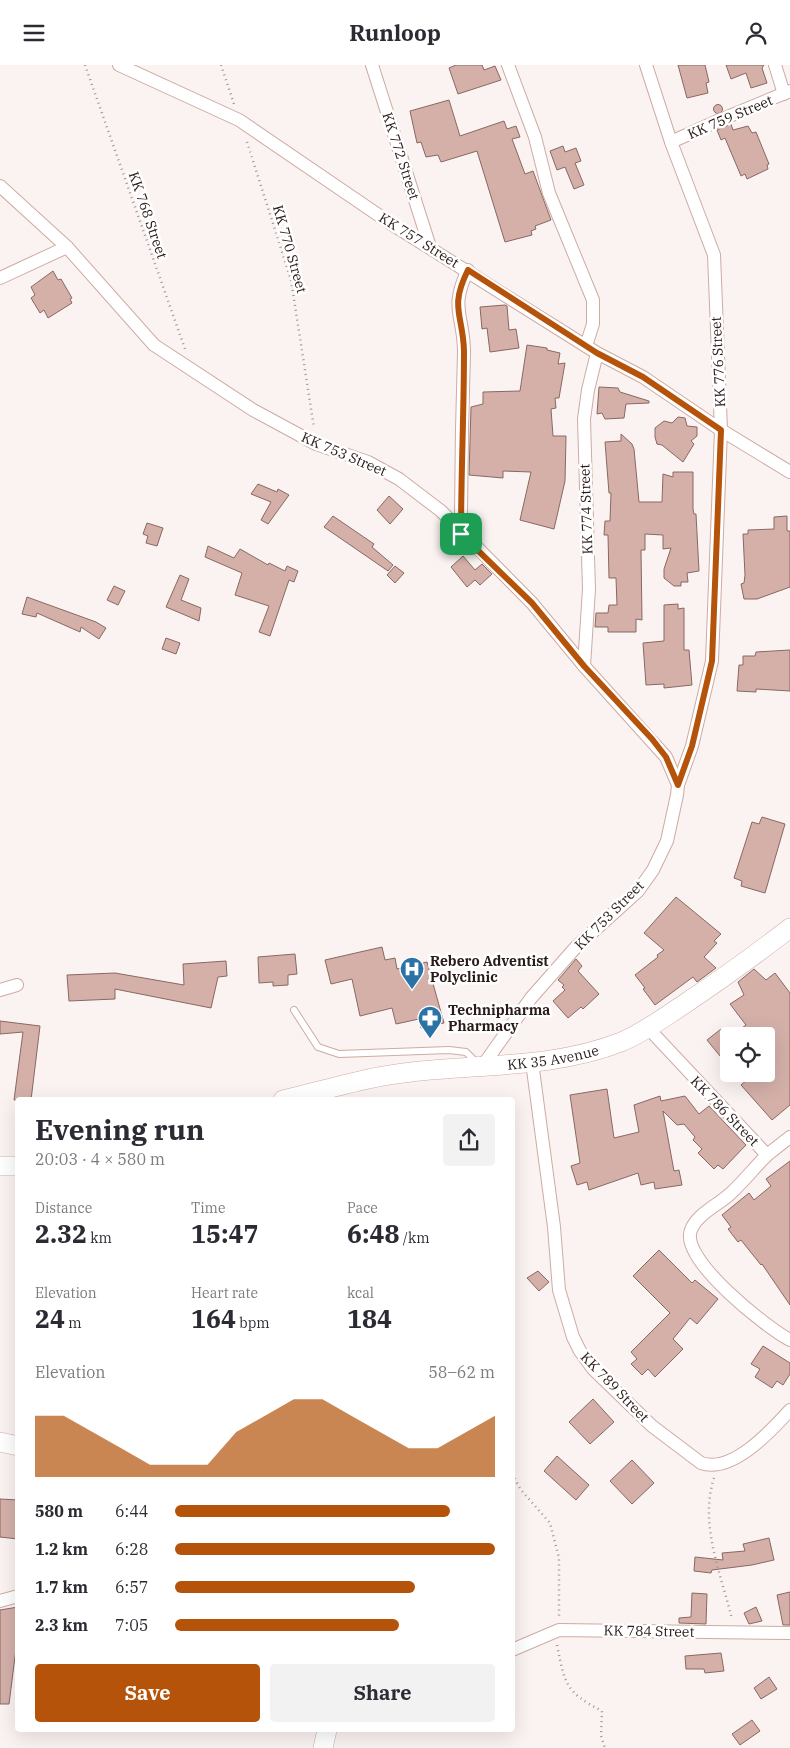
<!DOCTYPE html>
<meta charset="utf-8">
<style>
body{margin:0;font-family:"IBM Plex Serif",serif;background:#f2f2f3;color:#2b2b33;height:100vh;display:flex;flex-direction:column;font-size:19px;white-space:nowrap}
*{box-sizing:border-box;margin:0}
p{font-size:16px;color:#7c7c81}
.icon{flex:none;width:28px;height:28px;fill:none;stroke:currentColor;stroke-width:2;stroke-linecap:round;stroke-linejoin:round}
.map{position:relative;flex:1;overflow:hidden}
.side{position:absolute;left:15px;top:1032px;width:500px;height:635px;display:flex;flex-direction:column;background:#fff;border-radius:5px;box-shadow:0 5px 20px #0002}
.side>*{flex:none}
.controls{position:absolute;left:720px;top:962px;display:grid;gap:10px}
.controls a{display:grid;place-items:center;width:55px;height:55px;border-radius:5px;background:#fff;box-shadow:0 5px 20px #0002;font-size:25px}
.pin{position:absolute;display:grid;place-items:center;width:42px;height:42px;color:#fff;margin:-21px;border-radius:10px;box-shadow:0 2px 8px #0006}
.round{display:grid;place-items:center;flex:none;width:52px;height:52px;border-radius:5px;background:#f2f2f3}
.overview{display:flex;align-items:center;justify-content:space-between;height:85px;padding:0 20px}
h1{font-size:28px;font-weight:800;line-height:38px}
.figures{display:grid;grid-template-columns:repeat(3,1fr);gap:8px;height:85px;padding:5px 20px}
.figures div{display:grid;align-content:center}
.figures b{font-size:25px;font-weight:800}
.figures small{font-size:14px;font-weight:400}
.figures p{font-size:14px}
.chart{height:140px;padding:10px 20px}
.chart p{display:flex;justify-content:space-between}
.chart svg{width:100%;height:90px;margin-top:5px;fill:#b45309;opacity:.7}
.action{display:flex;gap:10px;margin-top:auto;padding:10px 20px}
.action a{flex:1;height:58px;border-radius:5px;background:#b45309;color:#fff;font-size:20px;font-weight:800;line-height:58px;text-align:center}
.action a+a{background:#f2f2f3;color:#2b2b33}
ul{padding:0 20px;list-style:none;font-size:16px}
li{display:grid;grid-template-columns:80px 60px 1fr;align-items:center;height:38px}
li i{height:12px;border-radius:6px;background:#b45309}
header{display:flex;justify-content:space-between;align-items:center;height:65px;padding:0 20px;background:#fff;font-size:22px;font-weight:800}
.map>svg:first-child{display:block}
</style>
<header><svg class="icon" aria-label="menu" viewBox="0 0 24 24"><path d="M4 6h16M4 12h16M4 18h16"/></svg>Runloop<svg class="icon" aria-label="person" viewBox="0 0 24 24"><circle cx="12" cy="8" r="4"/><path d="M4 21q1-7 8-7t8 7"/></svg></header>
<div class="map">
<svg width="790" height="1683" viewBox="0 0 790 1683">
<rect width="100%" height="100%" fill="#fbf3f1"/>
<g fill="#d4b0a9" stroke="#896862">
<path d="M 456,0 L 482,0 L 484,5 L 495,1 L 501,15 L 458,29 L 449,3 Z"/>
<path d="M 678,0 L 705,0 L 709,17 L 706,18 L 708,28 L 687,33 Z"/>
<path d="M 726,0 L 764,0 L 762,3 L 767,18 L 751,23 L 746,8 L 731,14 Z"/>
<path d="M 449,35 L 460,71 L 504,56 L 507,64 L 516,61 L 520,72 L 512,74 L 525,109 L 533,106 L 551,155 L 535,161 L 536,164 L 531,166 L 532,170 L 505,177 L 477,86 L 441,97 L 438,90 L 426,92 L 421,77 L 417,78 L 410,46 Z"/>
<circle cx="718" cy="44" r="4.5"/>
<path d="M 731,59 L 733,65 L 748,61 L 752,68 L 756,67 L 769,99 L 767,100 L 768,104 L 747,114 L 745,109 L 741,111 L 725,73 L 721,75 L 717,65 Z"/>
<path d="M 563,81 L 565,87 L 576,83 L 581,96 L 575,98 L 584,120 L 574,124 L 565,102 L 557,105 L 550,86 Z"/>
<path d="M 53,206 L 58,215 L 61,214 L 72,233 L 70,234 L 72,238 L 48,253 L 44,245 L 40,248 L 31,233 L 35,230 L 31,222 Z"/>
<path d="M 505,240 L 507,241 L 509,265 L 516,264 L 519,283 L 490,287 L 487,263 L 482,264 L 480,242 Z"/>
<path d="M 527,280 L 547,283 L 547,285 L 560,288 L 558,299 L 565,298 L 559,333 L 555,333 L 556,343 L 551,344 L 553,371 L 566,371 L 565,416 L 554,464 L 520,455 L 531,407 L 503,406 L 503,413 L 469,410 L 471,342 L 483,339 L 483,327 L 520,326 Z"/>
<path d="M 599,322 L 618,323 L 620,327 L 649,336 L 649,338 L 626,339 L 624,353 L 605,354 L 602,348 L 597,349 Z"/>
<path d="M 678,352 L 685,353 L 687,361 L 697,362 L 697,371 L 691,376 L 694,379 L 683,397 L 662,380 L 657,379 L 655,372 L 655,363 L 664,356 L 672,358 Z"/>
<path d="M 621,369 L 632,379 L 634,384 L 639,437 L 662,437 L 663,409 L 673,412 L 673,407 L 693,407 L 693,444 L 694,449 L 696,449 L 699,506 L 687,508 L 688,517 L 681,517 L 681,521 L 674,521 L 664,513 L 664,504 L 671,483 L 663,484 L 663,470 L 645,469 L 645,485 L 641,485 L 642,555 L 636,554 L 636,567 L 608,567 L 608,562 L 595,562 L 596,548 L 608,548 L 609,540 L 617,540 L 616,513 L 609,513 L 608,470 L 604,470 L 605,456 L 610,456 L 611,428 L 609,428 L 605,377 L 621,376 Z"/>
<path d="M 258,419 L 277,427 L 278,424 L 289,430 L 268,459 L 261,455 L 271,437 L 251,429 Z"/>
<path d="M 389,431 L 403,444 L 390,459 L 377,445 Z"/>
<path d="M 333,451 L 374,479 L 372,482 L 393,500 L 388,506 L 324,462 Z"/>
<path d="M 787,451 L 787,466 L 790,466 L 790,522 L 757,534 L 744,534 L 741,519 L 744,518 L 745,510 L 743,469 L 748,469 L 748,465 L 774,464 L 774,452 Z"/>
<path d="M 147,458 L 163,463 L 157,481 L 146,478 L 148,471 L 143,469 Z"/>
<path d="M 208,481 L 234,493 L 240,484 L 268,500 L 269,498 L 285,506 L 287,501 L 298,506 L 294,517 L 289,515 L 270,571 L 259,567 L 269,541 L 235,530 L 242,508 L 205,492 Z"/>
<path d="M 463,491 L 475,505 L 482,499 L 492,509 L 480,520 L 475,515 L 467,522 L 451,502 Z"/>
<path d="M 395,501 L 404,508 L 395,518 L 387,510 Z"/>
<path d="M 180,510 L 189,514 L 181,535 L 201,543 L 199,556 L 166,542 Z"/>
<path d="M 114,521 L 125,526 L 118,540 L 107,535 Z"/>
<path d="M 27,532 L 96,557 L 106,563 L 99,574 L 81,562 L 80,567 L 37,548 L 36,552 L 22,549 Z"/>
<path d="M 678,539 L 678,544 L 684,543 L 684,585 L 689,585 L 692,620 L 664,623 L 664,619 L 646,620 L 643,578 L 664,576 L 664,540 Z"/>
<path d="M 166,573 L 180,578 L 176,589 L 162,584 Z"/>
<path d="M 790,585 L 790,626 L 756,624 L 756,627 L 737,626 L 739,600 L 743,600 L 743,591 L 755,591 L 756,587 Z"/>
<path d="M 762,752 L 785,759 L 765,828 L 741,821 L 742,816 L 734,813 L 752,757 L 759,759 Z"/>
<path d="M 676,832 L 721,869 L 714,876 L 717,878 L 704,892 L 716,903 L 697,917 L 693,912 L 655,940 L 643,924 L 645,923 L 635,910 L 658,892 L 657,890 L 664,885 L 644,868 Z"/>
<path d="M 382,882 L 385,895 L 395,893 L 397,904 L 427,897 L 444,958 L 421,963 L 419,954 L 396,959 L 392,943 L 360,951 L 352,914 L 331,919 L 325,895 Z"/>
<path d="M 295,889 L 297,909 L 288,910 L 288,920 L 273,921 L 273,917 L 259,918 L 258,892 Z"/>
<path d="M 576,894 L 582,901 L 578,906 L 599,929 L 583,944 L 581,942 L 568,953 L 553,936 L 565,925 L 562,922 L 564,920 L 558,915 Z"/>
<path d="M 226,896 L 227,911 L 218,912 L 211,943 L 115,924 L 115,934 L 69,936 L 67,910 L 115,908 L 184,920 L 183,899 Z"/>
<path d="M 754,904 L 766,915 L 775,908 L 790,928 L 790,1040 L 772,1055 L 741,1020 L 754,1009 L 766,1009 L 766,971 L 731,971 L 746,960 L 730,939 L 744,930 L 738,917 Z"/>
<path d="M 0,956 L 40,961 L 31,1035 L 14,1035 L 23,967 L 0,969 Z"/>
<path d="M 721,964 L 729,973 L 729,1002 L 707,975 Z"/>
<path d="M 607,1024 L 614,1073 L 639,1067 L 634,1040 L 660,1031 L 661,1036 L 685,1031 L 699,1049 L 709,1041 L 746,1080 L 723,1104 L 718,1100 L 714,1104 L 698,1088 L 702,1084 L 693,1075 L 695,1072 L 684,1059 L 677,1060 L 663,1046 L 674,1106 L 679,1105 L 682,1120 L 655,1124 L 654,1117 L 641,1120 L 638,1108 L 589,1125 L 587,1117 L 577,1120 L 571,1101 L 580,1098 L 570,1030 Z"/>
<path d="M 790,1096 L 790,1240 L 762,1199 L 761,1200 L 741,1175 L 738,1177 L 728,1164 L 731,1162 L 722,1150 L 749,1128 L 754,1135 L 771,1121 L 766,1114 Z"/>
<path d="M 659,1185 L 692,1218 L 695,1215 L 718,1234 L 697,1259 L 690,1253 L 673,1274 L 683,1284 L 655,1312 L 648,1304 L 642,1310 L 631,1299 L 637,1294 L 631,1287 L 670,1248 L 633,1211 Z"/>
<path d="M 538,1206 L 549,1217 L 539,1226 L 527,1213 Z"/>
<path d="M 763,1281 L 790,1298 L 790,1309 L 783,1320 L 777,1316 L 772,1323 L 755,1312 L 760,1304 L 751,1299 Z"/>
<path d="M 593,1334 L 614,1357 L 590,1379 L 569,1357 Z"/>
<path d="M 557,1391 L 589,1420 L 576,1435 L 544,1406 Z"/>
<path d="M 632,1395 L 654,1418 L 632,1439 L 610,1416 Z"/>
<path d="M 0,1434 L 18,1435 L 18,1474 L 0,1472 Z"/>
<path d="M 769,1473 L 774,1495 L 752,1500 L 712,1505 L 711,1508 L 694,1506 L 695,1492 L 723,1495 L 722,1488 L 745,1486 L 743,1479 Z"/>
<path d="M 790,1527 L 790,1560 L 783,1560 L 777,1530 Z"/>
<path d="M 692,1528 L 707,1529 L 706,1559 L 679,1558 L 679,1553 L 691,1552 Z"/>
<path d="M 18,1542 L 18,1568 L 9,1639 L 0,1639 L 0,1545 Z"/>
<path d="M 756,1542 L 762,1556 L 749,1559 L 744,1548 Z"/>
<path d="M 721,1588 L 724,1606 L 705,1608 L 704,1604 L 686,1604 L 685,1591 Z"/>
<path d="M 769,1612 L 777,1624 L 761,1634 L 754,1623 Z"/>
<path d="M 752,1655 L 760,1666 L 740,1680 L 732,1669 Z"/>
</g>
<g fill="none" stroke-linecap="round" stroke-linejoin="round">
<defs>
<path id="service" d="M 294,945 L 318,982 L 339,989 L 449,985 L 466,987 L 477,998"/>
<g id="minor">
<path d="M 119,0 L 239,55 L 393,160 L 597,288 L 643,312 L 721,365 L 790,407"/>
<path d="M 372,0 L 430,182"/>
<path d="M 508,0 L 535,72 L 549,128 L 593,235 L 593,259 L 586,281"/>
<path d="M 646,0 L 671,77 L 714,190 L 721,365 L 712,596 L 692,681 L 678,720"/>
<path d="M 775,0 L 784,29"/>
<path d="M 671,77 L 720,55 L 790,26"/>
<path d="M 0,121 L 67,182 L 154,280 L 253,345 L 316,379 L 368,397 L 399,414 L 441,446 L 532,538 L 584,601 L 666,692 L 678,720 L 677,730 L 667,776 L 653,805 L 638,826 L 576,882 L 531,933 L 481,1003"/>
<path d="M 0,213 L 67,182"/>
<path d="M 461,469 C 461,408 462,348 464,287 C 464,250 449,244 468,205"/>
<path d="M 584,601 L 589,524 L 584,354 L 588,325 L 597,288"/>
<path d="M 0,925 L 17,920"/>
<path d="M 648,963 L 767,1090 C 755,1102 743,1117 730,1129 C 718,1140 697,1149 691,1165 C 679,1194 767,1263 790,1275"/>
<path d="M 532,997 L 554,1162 L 559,1225 L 573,1272 L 580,1286 L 593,1304 L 622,1332 L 652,1361 L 701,1398 C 732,1409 771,1366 790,1345"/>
<path d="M 767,1090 L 790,1072"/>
<path d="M 0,1536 L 18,1531"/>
<path d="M 512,1585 L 559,1565 L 790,1568"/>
</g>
<g id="secondary">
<path id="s1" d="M 283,1035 C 326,1025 369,1011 412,1007 C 482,999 555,1003 621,977 C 643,968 663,953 683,940 C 719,916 755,890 790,863"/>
<path d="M 0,1101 L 18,1101"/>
<path d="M 0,1377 L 18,1381"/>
<path d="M 323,1683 L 327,1665"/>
</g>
</defs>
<use href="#service" stroke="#ceaba3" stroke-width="8"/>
<use href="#minor" stroke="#ceaba3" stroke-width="14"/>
<use href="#secondary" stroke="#ceaba3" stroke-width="20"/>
<g stroke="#9f9492" stroke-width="2.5" stroke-dasharray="1 4" stroke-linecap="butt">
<path d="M 85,0 L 185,284"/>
<path d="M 221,0 L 234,39"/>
<path d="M 247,77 L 291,215 L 314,363"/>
<path d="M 512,1409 L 521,1425 L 550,1458 L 559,1493 L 559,1552"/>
<path d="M 714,1413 C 699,1459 721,1509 732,1554"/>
<path d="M 557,1580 C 565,1619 565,1627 602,1646 L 601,1671 L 605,1683"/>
</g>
<use href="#service" stroke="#fff" stroke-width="6"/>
<use href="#minor" stroke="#fff" stroke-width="12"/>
<use href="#secondary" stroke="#fff" stroke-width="19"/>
</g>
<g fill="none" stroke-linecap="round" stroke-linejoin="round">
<defs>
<path id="route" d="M 468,205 L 597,288 L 643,312 L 721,365 L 712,596 L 692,681 L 678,720 L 666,692 L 652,674 L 584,601 L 532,538 L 461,469 C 461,408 464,347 464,286 C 463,249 449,243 468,205 Z"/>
</defs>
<use href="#route" stroke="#fff" stroke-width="10"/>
<use href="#route" stroke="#b45309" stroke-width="6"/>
</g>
<defs>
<symbol id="hospital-pin" viewBox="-11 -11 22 30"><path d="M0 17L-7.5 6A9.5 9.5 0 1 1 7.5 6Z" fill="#2973a6" stroke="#fff"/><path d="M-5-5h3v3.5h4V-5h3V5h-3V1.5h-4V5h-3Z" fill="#fff"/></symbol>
<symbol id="pharmacy-pin" viewBox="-11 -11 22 30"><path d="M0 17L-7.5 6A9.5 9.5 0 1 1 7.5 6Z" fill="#2973a6" stroke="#fff"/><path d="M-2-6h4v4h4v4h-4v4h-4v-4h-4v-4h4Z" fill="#fff"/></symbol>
</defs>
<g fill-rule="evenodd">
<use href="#hospital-pin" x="398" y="890" width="28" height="38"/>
<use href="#pharmacy-pin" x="416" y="939" width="28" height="38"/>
</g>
<g text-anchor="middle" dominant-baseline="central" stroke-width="5" stroke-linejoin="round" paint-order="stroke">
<g font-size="14" fill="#291b19" stroke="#fff">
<text transform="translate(730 52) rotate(-23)">KK 759 Street</text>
<text transform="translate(401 91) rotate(72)">KK 772 Street</text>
<text transform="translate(148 150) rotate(71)">KK 768 Street</text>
<text transform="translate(419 175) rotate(32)">KK 757 Street</text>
<text transform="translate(290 184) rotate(74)">KK 770 Street</text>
<text transform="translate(718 297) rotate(-93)">KK 776 Street</text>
<text transform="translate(344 389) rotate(23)">KK 753 Street</text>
<text transform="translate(586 444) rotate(-92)">KK 774 Street</text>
<text transform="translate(609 850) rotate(-45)">KK 753 Street</text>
<text stroke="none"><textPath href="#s1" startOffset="274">KK 35 Avenue</textPath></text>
<text transform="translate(725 1046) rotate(46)">KK 786 Street</text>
<text transform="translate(615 1322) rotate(46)">KK 789 Street</text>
<text transform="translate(649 1566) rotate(1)">KK 784 Street</text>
</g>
<g font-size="14" font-weight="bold" fill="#291b19" stroke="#fff" text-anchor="start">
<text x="430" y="896">Rebero Adventist<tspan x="430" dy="16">Polyclinic</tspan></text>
<text x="448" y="945">Technipharma<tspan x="448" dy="16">Pharmacy</tspan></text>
</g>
</g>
</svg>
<div class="controls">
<a><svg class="icon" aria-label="locate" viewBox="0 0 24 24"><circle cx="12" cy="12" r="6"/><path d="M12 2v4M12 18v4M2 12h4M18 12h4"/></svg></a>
</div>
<div class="pin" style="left:461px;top:469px;background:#1e9e55"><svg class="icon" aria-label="arrive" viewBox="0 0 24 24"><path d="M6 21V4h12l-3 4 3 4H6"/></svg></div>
<section class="side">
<div class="overview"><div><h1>Evening run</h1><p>20:03 · 4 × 580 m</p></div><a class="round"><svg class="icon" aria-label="share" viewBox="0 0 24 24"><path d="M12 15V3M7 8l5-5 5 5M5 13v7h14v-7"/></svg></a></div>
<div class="figures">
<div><p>Distance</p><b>2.32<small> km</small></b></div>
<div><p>Time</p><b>15:47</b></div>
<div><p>Pace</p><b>6:48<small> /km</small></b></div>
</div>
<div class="figures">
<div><p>Elevation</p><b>24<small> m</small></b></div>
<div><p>Heart rate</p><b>164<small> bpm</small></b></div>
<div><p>kcal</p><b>184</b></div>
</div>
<div class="chart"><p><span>Elevation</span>58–62 m</p>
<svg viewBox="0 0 160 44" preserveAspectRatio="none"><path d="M0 44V14L10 14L20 22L30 30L40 38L50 38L60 38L70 22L80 14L90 6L100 6L110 14L120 22L130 30L140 30L150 22L160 14V44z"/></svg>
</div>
<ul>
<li><b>580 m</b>6:44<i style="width:86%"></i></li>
<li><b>1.2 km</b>6:28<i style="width:100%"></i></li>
<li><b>1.7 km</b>6:57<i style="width:75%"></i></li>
<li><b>2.3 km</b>7:05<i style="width:70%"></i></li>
</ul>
<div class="action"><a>Save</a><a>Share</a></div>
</section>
</div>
